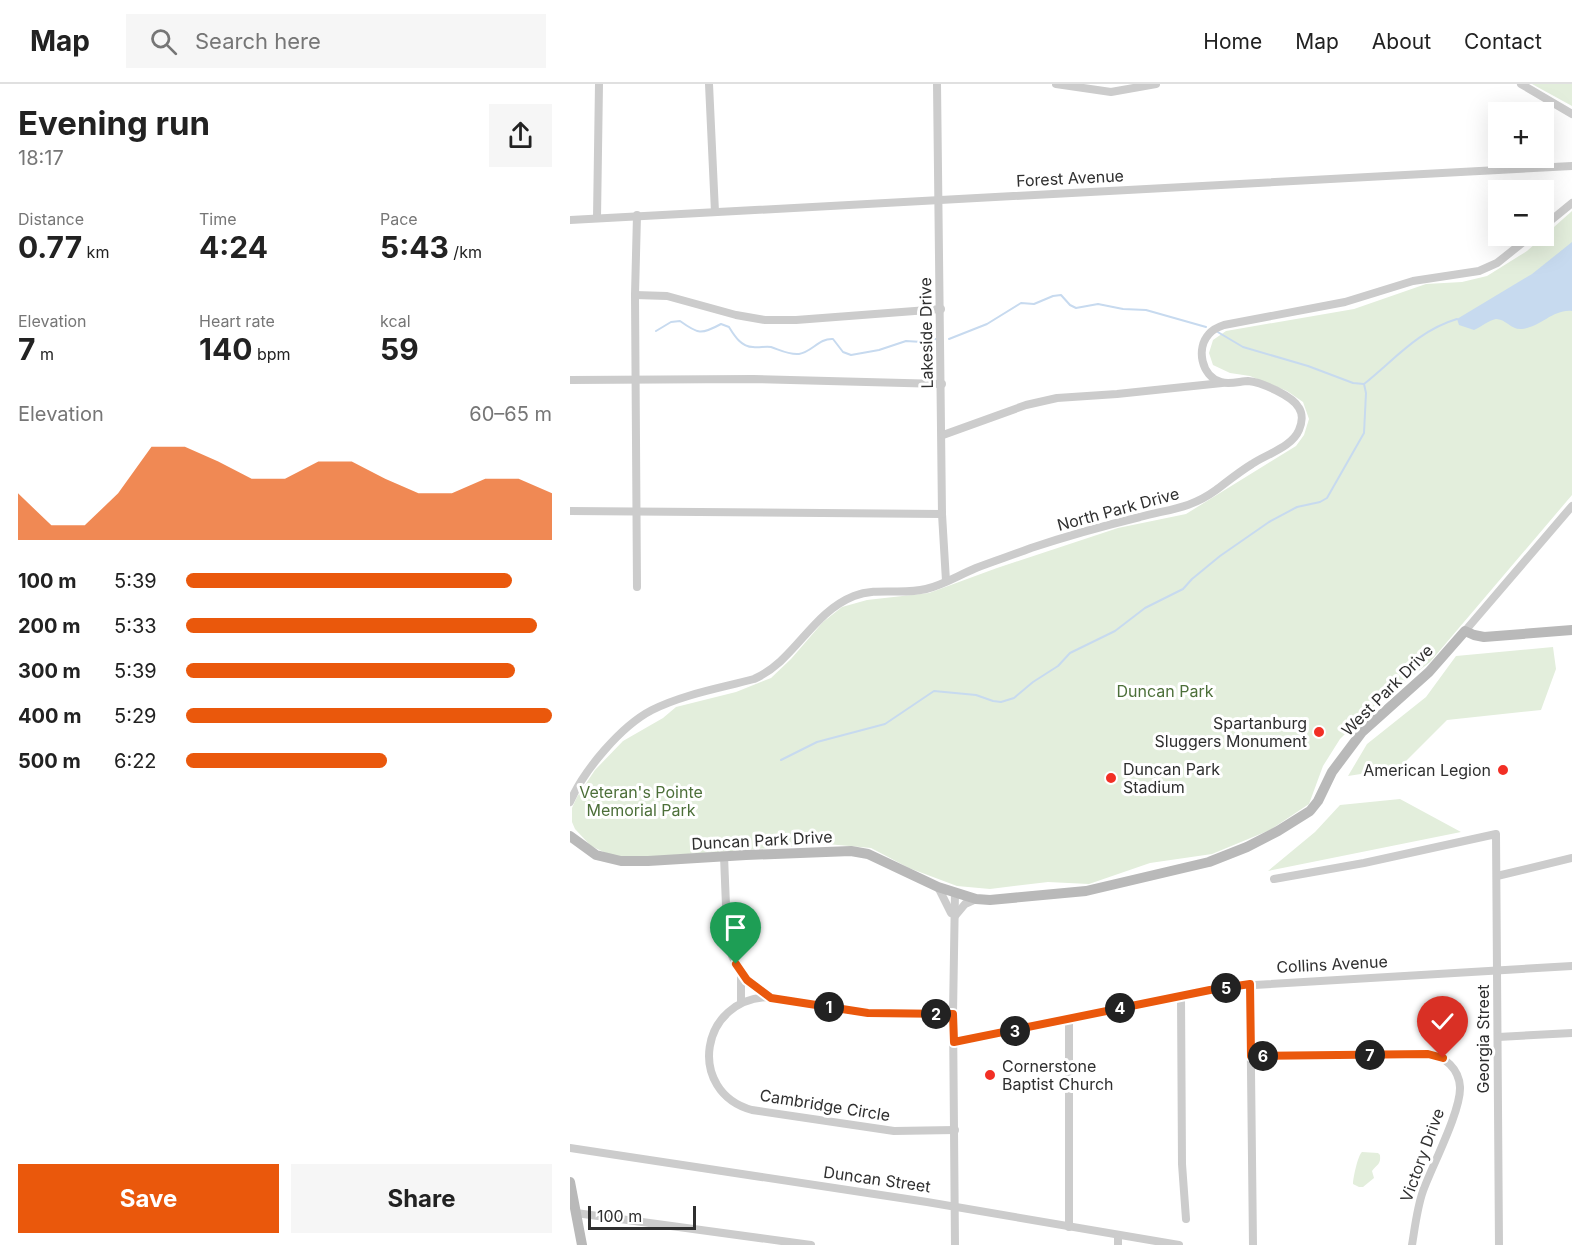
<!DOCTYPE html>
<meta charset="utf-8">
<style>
body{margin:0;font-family:Inter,sans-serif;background:#f6f6f6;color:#222;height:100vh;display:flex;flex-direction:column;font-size:22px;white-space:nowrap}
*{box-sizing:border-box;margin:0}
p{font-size:20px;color:#767676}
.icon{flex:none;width:33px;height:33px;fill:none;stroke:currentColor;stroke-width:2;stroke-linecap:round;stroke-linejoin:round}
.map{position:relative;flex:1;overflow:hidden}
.details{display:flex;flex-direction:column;background:#fff;width:570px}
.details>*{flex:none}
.buttons{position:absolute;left:918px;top:18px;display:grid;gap:12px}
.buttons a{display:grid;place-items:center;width:66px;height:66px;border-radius:0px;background:#fff;box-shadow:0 6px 24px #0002;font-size:30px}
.scale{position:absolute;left:18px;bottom:15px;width:108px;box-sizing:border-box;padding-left:6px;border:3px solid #2f2f2f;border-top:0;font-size:16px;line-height:21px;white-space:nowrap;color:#2f2f2f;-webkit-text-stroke:4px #fff;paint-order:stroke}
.pin{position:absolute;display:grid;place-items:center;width:51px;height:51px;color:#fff;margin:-62px -26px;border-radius:50% 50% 50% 0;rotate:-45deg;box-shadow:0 0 6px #0007}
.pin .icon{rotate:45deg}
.km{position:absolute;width:30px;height:30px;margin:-15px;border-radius:50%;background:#222;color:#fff;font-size:16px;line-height:30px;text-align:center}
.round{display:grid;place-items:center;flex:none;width:63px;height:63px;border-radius:0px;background:#f6f6f6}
.overview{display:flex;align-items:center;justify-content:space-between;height:102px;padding:0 18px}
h1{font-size:33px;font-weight:700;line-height:45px}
.metrics{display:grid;grid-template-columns:repeat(3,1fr);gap:9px;height:102px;padding:6px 18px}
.metrics div{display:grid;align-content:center}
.metrics b{font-size:30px;font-weight:700}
.metrics small{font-size:16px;font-weight:400}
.metrics p{font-size:16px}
.chart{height:168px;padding:12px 18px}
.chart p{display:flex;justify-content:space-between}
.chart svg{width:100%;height:108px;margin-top:6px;fill:#ea580c;opacity:.7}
.button{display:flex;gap:12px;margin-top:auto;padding:12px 18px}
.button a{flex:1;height:69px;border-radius:0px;background:#ea580c;color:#fff;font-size:24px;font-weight:700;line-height:69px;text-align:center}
.button a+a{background:#f6f6f6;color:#222}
ul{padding:0 18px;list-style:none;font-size:20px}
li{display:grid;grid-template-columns:96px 72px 1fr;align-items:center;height:45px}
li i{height:15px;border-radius:8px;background:#ea580c}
header{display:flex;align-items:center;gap:36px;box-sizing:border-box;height:84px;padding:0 30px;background:#fff;border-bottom:2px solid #e0e0e0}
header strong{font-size:28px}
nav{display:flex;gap:33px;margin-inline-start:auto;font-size:21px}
.search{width:420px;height:54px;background:#f6f6f6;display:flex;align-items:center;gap:15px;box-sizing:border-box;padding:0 21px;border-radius:0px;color:#767676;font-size:22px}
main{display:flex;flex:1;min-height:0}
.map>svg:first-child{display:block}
</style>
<header>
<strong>Map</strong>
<div class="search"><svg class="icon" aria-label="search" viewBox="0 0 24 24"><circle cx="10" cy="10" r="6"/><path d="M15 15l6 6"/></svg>Search here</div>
<nav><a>Home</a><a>Map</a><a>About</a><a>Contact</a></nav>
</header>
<main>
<section class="details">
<div class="overview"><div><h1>Evening run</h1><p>18:17</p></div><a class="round"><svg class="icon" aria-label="share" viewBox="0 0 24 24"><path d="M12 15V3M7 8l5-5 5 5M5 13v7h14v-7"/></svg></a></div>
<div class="metrics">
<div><p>Distance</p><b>0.77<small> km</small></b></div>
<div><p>Time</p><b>4:24</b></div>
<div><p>Pace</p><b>5:43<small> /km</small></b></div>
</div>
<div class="metrics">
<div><p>Elevation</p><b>7<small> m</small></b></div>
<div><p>Heart rate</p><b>140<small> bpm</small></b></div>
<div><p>kcal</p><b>59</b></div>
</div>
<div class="chart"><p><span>Elevation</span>60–65 m</p>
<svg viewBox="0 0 160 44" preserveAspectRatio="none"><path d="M0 44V25L10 38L20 38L30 25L40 6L50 6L60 12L70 19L80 19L90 12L100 12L110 19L120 25L130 25L140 19L150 19L160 25V44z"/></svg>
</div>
<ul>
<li><b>100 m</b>5:39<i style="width:89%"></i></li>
<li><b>200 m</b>5:33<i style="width:96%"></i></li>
<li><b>300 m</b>5:39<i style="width:90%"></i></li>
<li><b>400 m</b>5:29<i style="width:100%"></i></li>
<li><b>500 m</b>6:22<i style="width:55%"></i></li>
</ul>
<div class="button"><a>Save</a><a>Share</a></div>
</section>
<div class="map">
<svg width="1002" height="1161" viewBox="0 0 1002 1161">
<rect width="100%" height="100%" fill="#fff"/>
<g fill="#e3eedc">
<path d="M 962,0 L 1002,0 L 1002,22 Z"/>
<path d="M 1002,127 L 1002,411 L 860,578 L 798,627 L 770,655 L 753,682 L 739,720 L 700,746 L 642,770 L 580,779 L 519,800 L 478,798 L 420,805 L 387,802 L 339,784 L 301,764 L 257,760 L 77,773 L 53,773 L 38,770 L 21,762 L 5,745 L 2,738 L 2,724 L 7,713 L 25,686 L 53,657 L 93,634 L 106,623 L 166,608 L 201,594 L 221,575 L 253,538 L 272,523 L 297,516 L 359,509 L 427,484 L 548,444 L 616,430 L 726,362 L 734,351 L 739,335 L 733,318 L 717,307 L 680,292 L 660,289 L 643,281 L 639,269 L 643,256 L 656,247 L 784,225 L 856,200 L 892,198 L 917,192 L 957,167 Z"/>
<path d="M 983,563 L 986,585 L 971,626 L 877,636 L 829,684 L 778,692 L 797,660 L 856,613 L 886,572 Z"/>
<path d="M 830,715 L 891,748 L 698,787 L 745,748 L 770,721 Z"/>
<path d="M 792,1068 L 808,1069 L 810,1071 C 811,1081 807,1080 802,1087 L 804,1094 L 793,1103 L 789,1103 L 783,1100 C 783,1094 788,1071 792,1068 Z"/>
</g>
<path fill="#c7daef" d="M 1002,158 L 1002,227 C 983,225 971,243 952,245 C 941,246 936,235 926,235 C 919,236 911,243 904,246 L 889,241 L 887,235 L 962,190 Z"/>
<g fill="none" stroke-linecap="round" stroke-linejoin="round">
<g stroke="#c7daef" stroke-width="2">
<path d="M 86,247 L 101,238 L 110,237 C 128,250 131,251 151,240 L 159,243 C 164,251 171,263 183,263 C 189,264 195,262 201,263 C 210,266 219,271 229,270 C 242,268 249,254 263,255 L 273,268 L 281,271 L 309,266 L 336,257 L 352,258 L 366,255"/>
<path d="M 646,247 L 673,263 L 738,282 L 783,299 L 794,300 C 824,276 849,246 887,235"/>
<path d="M 379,255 L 417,240 L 451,219 L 464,220 L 483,212 L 491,211 L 500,221 L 506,224 L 528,220 L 553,225 L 576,226 L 636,243"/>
<path d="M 211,676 L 247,658 L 315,640 L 364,607 L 406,611 L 423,617 L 431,618 L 444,614 L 463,598 L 488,582 L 500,569 L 545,547 L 575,524 L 613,505 L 622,495 L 650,472 L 699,438 L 727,423 L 750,418 L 757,414 L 794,349 L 796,309 L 794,300"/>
</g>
<g stroke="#ccc" stroke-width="8">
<path d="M 139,0 L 145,128"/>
<path d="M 367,0 L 372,430 L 376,497"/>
<path d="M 486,0 L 541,8 L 586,0"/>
<path d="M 951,0 L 1002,30"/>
<path d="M 27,134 L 29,0"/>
<path d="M 0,136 L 1002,82"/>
<path d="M 974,142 L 1002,119"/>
<path d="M 65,211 L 97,212 L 166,231 L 195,236 L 226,236 L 371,225"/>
<path d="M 0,296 L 183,295 L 372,300"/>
<path d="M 373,351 L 456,321 L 487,314 L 547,310 L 652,299"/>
<path d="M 0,427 L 372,430"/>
<path d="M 67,503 L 65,211 L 67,131"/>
<path d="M 895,547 L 1002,422"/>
<path d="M 0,718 C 14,686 51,642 82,626 C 114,610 151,604 184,595 C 225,577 241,529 284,512 C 307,503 332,511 356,505 C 373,501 389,491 406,484 C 424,477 443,471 461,464 C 497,452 533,442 570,433 C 599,425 620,425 646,406 C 658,397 669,388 682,380 C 697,370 722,363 729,346 C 732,339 733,330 729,324 C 723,312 691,298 678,297 C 671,297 659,301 651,298 C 631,292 626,264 639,250 C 643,245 648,243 654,241 L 775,218 L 843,197 L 909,187 L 927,179 L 961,152"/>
<path d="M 154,772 L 157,847 L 162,872 L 171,889 L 178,895 L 201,913 L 298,929 L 383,930"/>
<path d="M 927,792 L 1002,774"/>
<path d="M 704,795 L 794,779 L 926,750 L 929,1161"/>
<path d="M 368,803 L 381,829"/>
<path d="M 385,832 L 395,820 L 406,815"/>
<path d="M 680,900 L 683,1161"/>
<path d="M 611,912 L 612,1080 L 616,1135"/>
<path d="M 201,913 C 129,913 116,1008 182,1026 L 324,1047 L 385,1046"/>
<path d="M 171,918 L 171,889"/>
<path d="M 928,953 L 1002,949"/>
<path d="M 385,958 L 667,902 L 1002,882"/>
<path d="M 681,972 L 858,970 C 875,972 889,985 890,1003 C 891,1027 862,1082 853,1107 C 847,1124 845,1143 842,1161"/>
<path d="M 0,1064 L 357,1118 L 609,1161"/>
<path d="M 6,1129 L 241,1161"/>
<path d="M 499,1143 L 499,935"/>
<path d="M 385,1161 L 383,930 L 385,808"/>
<path d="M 548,1161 L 548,1151"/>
</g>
<g stroke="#b9b9b9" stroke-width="10">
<path d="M 0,752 L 26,771 L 51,777 L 78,777 L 176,771 L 281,767 L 298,770 L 368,803 L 406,815 L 420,816 L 516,807 L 639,778 L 677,763 L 708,747 L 740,727 L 748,717 L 762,688 L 792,648 L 859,588 L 895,547 L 904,551 L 914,553 L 1002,546"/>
<path d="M 0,1098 L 12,1161"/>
</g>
</g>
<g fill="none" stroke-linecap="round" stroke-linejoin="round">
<defs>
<path id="route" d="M 166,880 L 177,896 L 201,914 L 298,929 L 383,930 L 384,958 L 640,906 L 680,900 L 681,972 L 858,970 L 873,974"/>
</defs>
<use href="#route" stroke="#fff" stroke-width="12"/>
<use href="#route" stroke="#ea580c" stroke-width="8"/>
</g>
<g fill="#f22f25" stroke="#fff" stroke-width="2">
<circle cx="749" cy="648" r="6"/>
<circle cx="933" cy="686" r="6"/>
<circle cx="541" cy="694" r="6"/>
<circle cx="420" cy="991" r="6"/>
</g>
<g text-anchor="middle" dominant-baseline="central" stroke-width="6" stroke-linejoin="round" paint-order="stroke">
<g font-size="16" fill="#2f2f2f" stroke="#fff">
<text transform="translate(500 94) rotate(-3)">Forest Avenue</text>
<text transform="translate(356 249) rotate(-91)">Lakeside Drive</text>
<text transform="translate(548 425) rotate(-15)">North Park Drive</text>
<text transform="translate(817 606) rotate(-45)">West Park Drive</text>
<text transform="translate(192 756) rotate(-3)">Duncan Park Drive</text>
<text transform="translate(762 880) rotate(-3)">Collins Avenue</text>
<text transform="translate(913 955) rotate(-90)">Georgia Street</text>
<text transform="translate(255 1021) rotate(9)">Cambridge Circle</text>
<text transform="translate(852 1071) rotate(-70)">Victory Drive</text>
<text transform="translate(307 1095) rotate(8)">Duncan Street</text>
</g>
<g font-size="16" fill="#4c6f39" stroke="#fff">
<text x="595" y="607">Duncan Park</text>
<text x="71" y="708">Veteran's Pointe<tspan x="71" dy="18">Memorial Park</tspan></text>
</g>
<g font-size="16" fill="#2f2f2f" stroke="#fff" text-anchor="end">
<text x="737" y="639">Spartanburg<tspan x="737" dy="18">Sluggers Monument</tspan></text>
<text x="553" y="685" text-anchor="start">Duncan Park<tspan x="553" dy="18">Stadium</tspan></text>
<text x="921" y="686">American Legion</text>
<text x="432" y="982" text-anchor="start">Cornerstone<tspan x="432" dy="18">Baptist Church</tspan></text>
</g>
</g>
</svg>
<div class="buttons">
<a>+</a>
<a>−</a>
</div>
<div class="scale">100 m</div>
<div class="pin" style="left:166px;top:880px;background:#1e9e55"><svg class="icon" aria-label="arrive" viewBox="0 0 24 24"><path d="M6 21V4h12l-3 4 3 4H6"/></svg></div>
<div class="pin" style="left:873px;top:974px;background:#d93025"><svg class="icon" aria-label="check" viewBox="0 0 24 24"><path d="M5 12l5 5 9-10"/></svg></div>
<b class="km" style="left:259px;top:923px">1</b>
<b class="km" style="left:366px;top:930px">2</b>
<b class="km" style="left:445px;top:947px">3</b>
<b class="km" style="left:550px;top:924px">4</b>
<b class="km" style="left:656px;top:904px">5</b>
<b class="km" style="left:693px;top:972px">6</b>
<b class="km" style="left:800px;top:971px">7</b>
</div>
</main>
